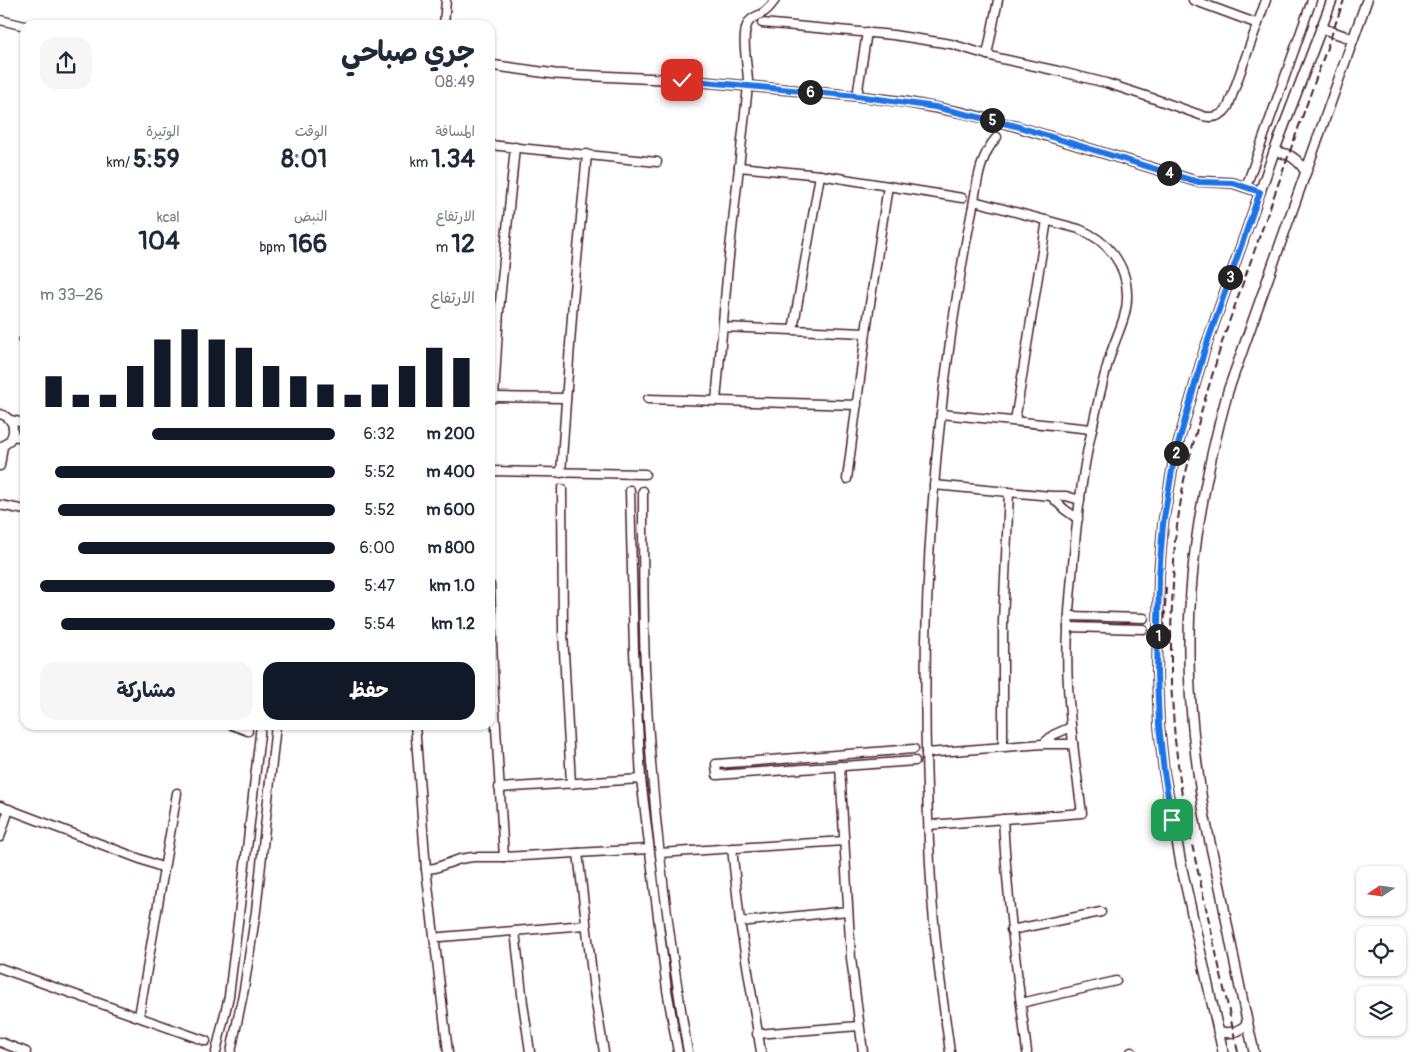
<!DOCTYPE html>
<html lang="ar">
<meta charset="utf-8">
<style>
body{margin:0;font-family:Pangolin,"Playpen Sans Arabic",sans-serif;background:#f6f6f7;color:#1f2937;direction:rtl;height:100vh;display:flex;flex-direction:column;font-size:19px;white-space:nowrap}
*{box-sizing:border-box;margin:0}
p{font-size:16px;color:#747a83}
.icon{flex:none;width:28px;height:28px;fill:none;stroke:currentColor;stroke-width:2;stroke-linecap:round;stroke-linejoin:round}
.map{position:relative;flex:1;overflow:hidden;direction:ltr}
.details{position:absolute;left:20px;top:20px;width:475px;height:710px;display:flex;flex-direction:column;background:#fff;border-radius:15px;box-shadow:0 1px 4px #0004;direction:rtl}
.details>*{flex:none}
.needle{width:32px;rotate:257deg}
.tools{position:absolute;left:1356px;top:866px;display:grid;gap:10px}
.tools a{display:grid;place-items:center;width:50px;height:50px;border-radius:10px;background:#fff;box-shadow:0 1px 4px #0004;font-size:25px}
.pin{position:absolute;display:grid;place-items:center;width:42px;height:42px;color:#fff;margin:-21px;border-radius:10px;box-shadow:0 2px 8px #0006}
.km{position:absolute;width:25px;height:25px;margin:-12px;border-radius:50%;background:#222;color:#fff;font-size:14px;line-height:25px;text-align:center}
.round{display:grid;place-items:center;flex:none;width:52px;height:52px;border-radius:15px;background:#f6f6f7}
.summary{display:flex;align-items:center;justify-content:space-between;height:85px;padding:0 20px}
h1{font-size:28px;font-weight:700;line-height:38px}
.metrics{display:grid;grid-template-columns:repeat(3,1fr);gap:8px;height:85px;padding:5px 20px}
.metrics div{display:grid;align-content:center}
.metrics b{font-size:25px;font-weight:700}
.metrics small{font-size:14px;font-weight:400}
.metrics p{font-size:14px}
.chart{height:140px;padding:10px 20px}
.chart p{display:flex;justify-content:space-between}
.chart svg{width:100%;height:90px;margin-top:5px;stroke:#111827;stroke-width:6}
.primary-button{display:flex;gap:10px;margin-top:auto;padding:10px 20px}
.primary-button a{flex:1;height:58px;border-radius:15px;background:#111827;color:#fff;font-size:20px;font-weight:700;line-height:58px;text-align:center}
.primary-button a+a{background:#f6f6f7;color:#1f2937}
ul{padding:0 20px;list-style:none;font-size:16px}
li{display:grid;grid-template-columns:80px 60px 1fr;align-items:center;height:38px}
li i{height:12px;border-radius:6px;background:#111827}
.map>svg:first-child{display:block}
</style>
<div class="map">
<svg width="1422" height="1052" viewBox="0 0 1422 1052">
<rect width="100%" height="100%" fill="#fff"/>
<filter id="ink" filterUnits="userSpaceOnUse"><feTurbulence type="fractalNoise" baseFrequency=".02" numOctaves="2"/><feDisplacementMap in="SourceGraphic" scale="10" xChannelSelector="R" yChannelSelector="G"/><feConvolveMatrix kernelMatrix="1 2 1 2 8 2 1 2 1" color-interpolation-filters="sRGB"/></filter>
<g filter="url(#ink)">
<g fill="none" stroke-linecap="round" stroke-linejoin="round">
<defs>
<g id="minor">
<path d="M 1193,0 L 1258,24"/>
<path d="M 0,20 L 25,26"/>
<path d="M 762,23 L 893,35 L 951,44 L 998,58 L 1058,71 L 1106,83 L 1155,99 L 1203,116 C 1214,119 1222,116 1228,107 L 1266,0"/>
<path d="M 444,25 L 446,0"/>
<path d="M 987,55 L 998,0"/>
<path d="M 857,96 L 867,32"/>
<path d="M 490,145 L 657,162"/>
<path d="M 739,167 L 820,175 L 962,198"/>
<path d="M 1246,187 L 1312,0"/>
<path d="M 723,327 L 865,333"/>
<path d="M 793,330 L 820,175"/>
<path d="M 23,341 L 25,341"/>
<path d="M 491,397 L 566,398"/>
<path d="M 494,398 L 499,311 L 515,147"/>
<path d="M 648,399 L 857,405"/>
<path d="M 716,401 L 728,266 L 748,86 C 749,70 740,38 748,23 C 751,17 759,16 764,12 C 769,9 772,4 775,0"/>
<path d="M 0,414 C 18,419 17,441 0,447"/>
<path d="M 941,414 L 1092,429"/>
<path d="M 10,420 L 25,423"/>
<path d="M 1015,421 L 1047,220"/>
<path d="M 12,436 L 25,438"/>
<path d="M 0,466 L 3,446"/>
<path d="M 490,471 L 645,474"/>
<path d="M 561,473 L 573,302 L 587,154"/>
<path d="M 847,479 L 868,317 L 888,186"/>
<path d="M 934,485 L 1051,496 L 1066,496 L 1080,500"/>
<path d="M 562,489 L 563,632 L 571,784"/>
<path d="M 630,490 L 634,652 L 641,779 L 667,990 L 678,1052"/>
<path d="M 643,491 C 643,550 643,609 645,669 C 651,797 666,925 688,1052"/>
<path d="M 1051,496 L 1064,509 L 1078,519"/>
<path d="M 0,505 L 25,510"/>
<path d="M 490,585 L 494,696 L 504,857"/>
<path d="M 1069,616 L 1144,618"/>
<path d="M 1068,627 L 1143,629"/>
<path d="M 232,725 L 248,731"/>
<path d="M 415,725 L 426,869 L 448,1052"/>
<path d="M 1043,744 L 1053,735 L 1071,727"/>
<path d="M 1003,747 L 1003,621 L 1009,492"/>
<path d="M 914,749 L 716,764 L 717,775 L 915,761"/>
<path d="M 926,753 L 1043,744 L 1073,744"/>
<path d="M 840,766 L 851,958 L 863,1052"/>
<path d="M 499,788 L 641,779"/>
<path d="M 0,806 L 164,868"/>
<path d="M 1003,819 C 1007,897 1017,974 1027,1052"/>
<path d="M 929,825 L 1082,813 C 1076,770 1070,728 1068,685 C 1066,652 1068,619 1071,587 C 1075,541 1079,494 1088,448 C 1095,416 1101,384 1111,353 C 1117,334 1128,315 1127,295 C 1127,264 1107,240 1079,229 L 974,201"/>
<path d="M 0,837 L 9,809"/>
<path d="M 732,848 L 740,922 L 761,1052"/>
<path d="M 578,853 L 594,991 L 604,1052"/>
<path d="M 660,853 L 844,841"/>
<path d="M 426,869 L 435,868 L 460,859 L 473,857 L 504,857 L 649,849"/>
<path d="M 740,922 L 848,911"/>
<path d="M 1011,930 L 1101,912"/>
<path d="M 515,931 L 523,1003 L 530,1052"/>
<path d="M 441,937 L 585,925"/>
<path d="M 0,968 L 206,1041"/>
<path d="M 1021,1003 L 1116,981"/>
<path d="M 139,1016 L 177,793"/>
<path d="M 757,1034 L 859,1026"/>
<path d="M 0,1042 L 26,1052"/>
<path d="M 216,1052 L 229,996 L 248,840 L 261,725"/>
<path d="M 231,1052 L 244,989 L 256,911 L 276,725"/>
<path d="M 950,1052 C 942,995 934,938 931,881 C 929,850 928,819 927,788 C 921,614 932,438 962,265 C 965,246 969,226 973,206 C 977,183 980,155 997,137"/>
<path d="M 1131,1052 L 1132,1052"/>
</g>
<g id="major">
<path d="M 1321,28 L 1353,39"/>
<path d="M 490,65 L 555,74 L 682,80 L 857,96 L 905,102 L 964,113 L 1015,126 L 1195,181 L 1233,183 L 1260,192"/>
<path d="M 1274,152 C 1288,152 1298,159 1306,172"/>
<path d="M 1218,1031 C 1230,1035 1239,1032 1247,1024"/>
<path d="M 1223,1052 L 1182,869 L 1164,772 L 1159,725 L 1157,674 L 1159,575 L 1163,524 L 1174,459 L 1204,352 L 1274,152 L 1332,0"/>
<path d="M 1254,1052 C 1242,999 1231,946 1221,892 C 1215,864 1208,836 1203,807 C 1195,756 1189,704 1189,652 C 1188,563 1204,477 1228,391 L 1367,0"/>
</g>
</defs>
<use href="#minor" stroke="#4a1f2b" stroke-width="11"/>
<use href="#major" stroke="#4a1f2b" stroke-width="12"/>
<use href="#minor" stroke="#fff" stroke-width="8"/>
<use href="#major" stroke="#fff" stroke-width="9"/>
<g stroke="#4a1f2b" stroke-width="2" stroke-dasharray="8 4" stroke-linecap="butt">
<path d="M 1164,631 L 1166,586"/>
<path d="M 1238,1052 L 1183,804 L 1175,740 L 1171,684 L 1171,629 L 1175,539 L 1184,480 L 1202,409 L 1224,336 L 1344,0"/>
</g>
</g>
</g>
<g fill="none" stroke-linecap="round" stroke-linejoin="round" filter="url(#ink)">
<defs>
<path id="route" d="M 682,80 L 857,96 L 935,107 L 1016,126 L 1191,180 L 1199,182 L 1233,183 L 1260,192 L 1204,352 L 1174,459 L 1163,524 L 1159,576 L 1157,674 L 1159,725 L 1164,772 L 1172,820"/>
</defs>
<use href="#route" stroke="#fff" stroke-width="10"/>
<use href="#route" stroke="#1a73e8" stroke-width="6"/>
</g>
</svg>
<div class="tools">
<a><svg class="needle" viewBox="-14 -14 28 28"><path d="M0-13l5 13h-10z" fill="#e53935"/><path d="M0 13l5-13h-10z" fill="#747a83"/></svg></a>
<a><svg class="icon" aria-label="locate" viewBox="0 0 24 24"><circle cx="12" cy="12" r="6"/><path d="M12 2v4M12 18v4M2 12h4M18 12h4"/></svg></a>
<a><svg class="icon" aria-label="layers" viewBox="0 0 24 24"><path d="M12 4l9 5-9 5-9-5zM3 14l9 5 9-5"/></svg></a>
</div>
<div class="pin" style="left:1172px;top:820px;background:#1e9e55"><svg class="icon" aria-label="arrive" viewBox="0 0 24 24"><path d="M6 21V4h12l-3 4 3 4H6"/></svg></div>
<div class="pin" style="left:682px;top:80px;background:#d93025"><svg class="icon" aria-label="check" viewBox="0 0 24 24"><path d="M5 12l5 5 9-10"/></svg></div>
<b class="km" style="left:1158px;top:636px">1</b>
<b class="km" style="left:1176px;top:453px">2</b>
<b class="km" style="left:1230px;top:277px">3</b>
<b class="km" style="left:1169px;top:173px">4</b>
<b class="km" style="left:992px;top:120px">5</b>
<b class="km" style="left:810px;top:92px">6</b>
<section class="details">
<div class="summary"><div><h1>جري صباحي</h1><p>08:49</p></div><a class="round"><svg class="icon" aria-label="share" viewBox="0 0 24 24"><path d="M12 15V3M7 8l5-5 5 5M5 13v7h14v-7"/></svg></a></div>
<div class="metrics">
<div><p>المسافة</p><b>1.34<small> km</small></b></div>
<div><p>الوقت</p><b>8:01</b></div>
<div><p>الوتيرة</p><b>5:59<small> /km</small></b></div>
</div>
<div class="metrics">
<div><p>الارتفاع</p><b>12<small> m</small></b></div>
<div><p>النبض</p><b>166<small> bpm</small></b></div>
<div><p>kcal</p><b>104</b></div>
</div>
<div class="chart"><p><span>الارتفاع</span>26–33 m</p>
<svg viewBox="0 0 160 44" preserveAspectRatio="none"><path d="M5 44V29M15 44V38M25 44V38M35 44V24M45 44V11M55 44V6M65 44V11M75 44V15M85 44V24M95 44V29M105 44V33M115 44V38M125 44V33M135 44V24M145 44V15M155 44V20"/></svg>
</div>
<ul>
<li><b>200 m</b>6:32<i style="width:62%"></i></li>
<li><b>400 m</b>5:52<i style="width:95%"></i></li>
<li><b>600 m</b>5:52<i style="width:94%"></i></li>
<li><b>800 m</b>6:00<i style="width:87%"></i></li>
<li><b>1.0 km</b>5:47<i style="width:100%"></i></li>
<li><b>1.2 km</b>5:54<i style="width:93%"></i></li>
</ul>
<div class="primary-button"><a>حفظ</a><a>مشاركة</a></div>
</section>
</div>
